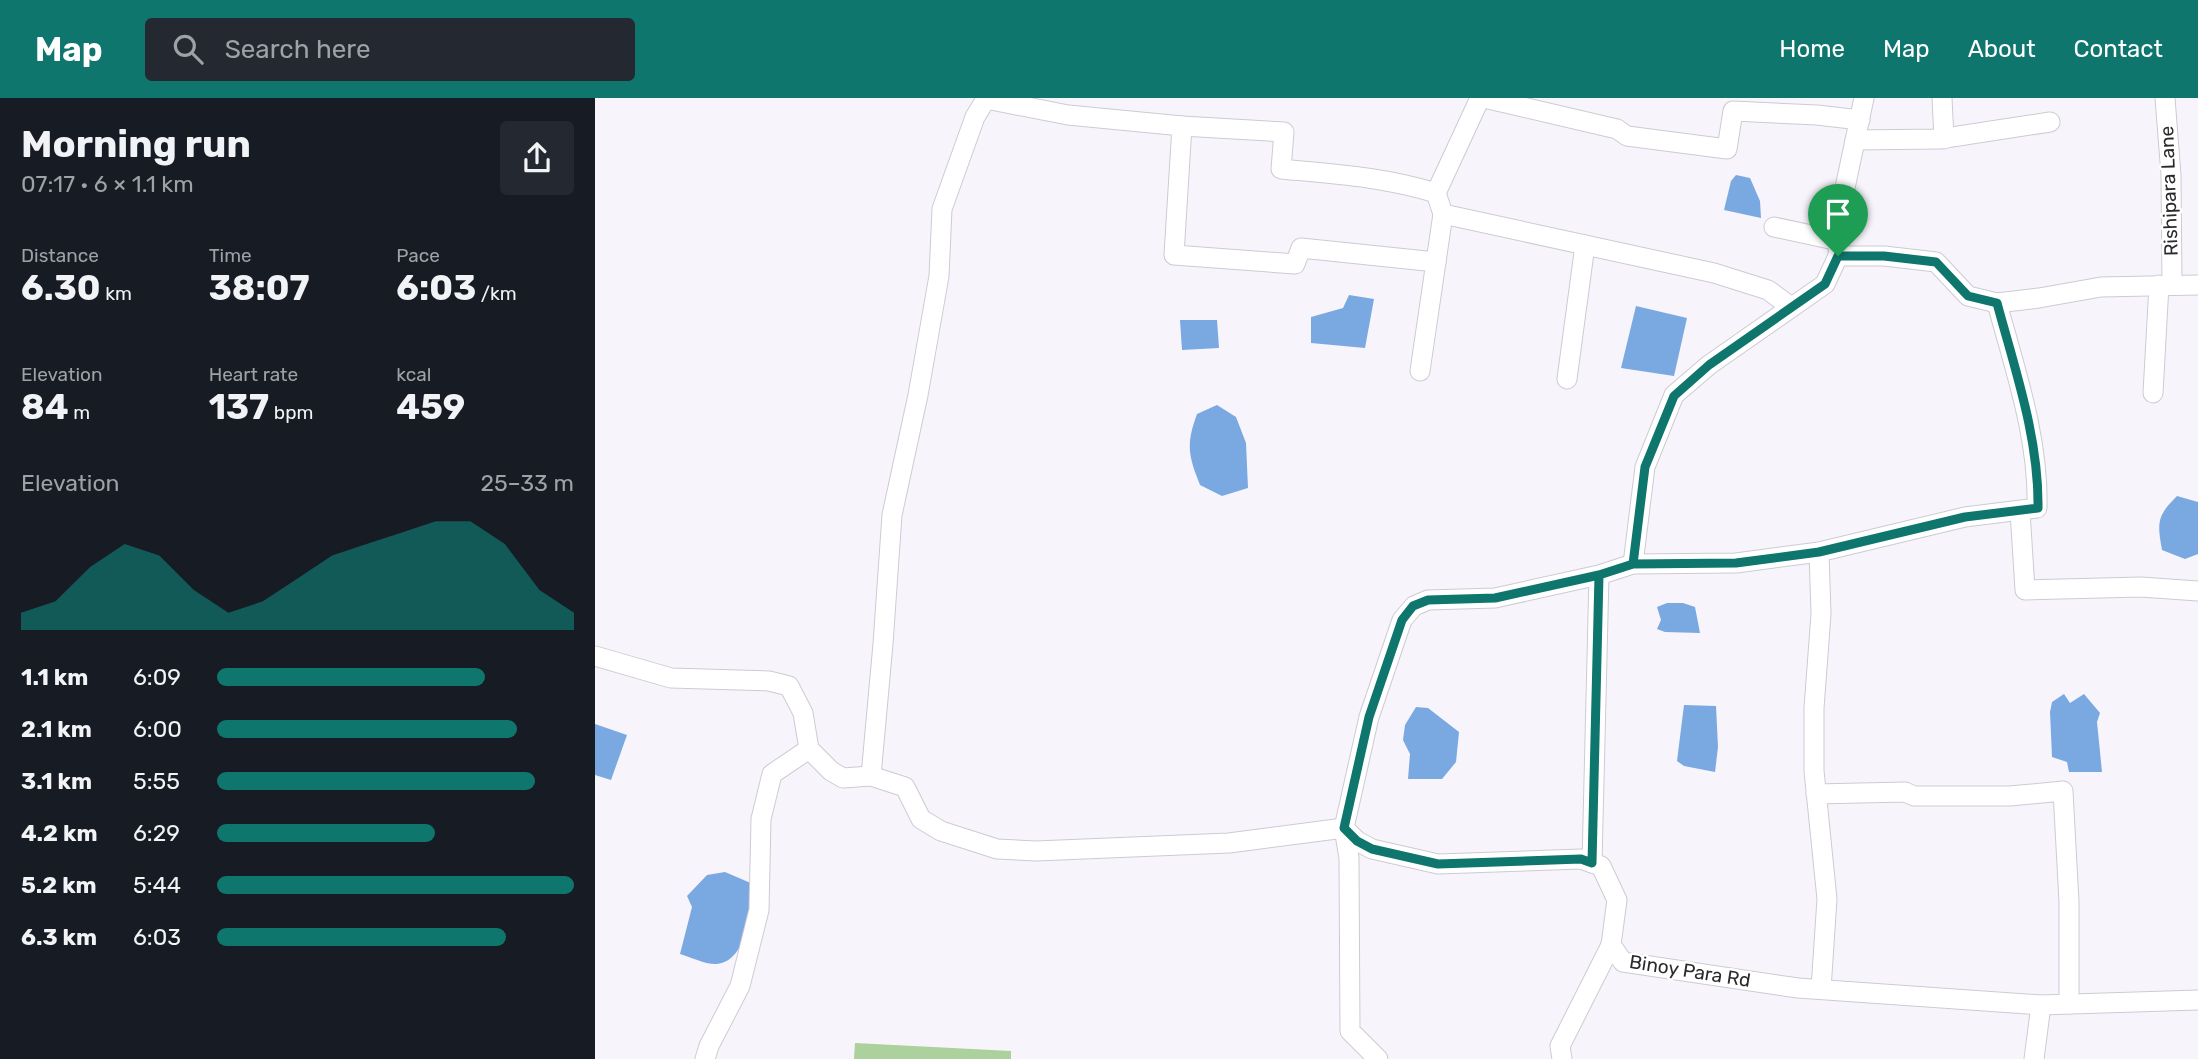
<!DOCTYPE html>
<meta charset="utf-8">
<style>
body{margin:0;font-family:Rubik,sans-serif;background:#242831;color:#f1f3f6;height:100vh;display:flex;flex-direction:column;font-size:26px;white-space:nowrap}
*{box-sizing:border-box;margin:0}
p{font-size:23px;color:#9ea1a6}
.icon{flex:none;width:38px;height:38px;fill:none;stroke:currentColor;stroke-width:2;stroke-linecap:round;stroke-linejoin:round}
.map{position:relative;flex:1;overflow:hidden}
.drawer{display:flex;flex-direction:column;background:#171b24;width:595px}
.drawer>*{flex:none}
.pin{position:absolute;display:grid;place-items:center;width:60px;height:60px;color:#fff;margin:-72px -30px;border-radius:50% 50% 50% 0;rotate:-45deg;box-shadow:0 0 7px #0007}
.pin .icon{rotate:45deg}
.round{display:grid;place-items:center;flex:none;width:74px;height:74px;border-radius:7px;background:#242831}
.headline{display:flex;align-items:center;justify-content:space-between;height:119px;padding:0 21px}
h1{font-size:38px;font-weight:700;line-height:52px}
.stats{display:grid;grid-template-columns:repeat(3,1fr);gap:10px;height:119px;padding:7px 21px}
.stats div{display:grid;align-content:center}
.stats b{font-size:35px;font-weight:700}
.stats small{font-size:19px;font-weight:400}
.stats p{font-size:19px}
.chart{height:196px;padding:14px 21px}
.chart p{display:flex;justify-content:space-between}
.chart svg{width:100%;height:126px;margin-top:7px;fill:#0f766e;opacity:.7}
ul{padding:0 21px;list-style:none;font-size:23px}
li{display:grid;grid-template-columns:112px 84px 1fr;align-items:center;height:52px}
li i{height:18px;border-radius:9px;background:#0f766e}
header{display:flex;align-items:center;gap:42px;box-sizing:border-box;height:98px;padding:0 35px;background:#0f766e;color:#fff}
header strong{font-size:33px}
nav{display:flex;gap:38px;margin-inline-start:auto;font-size:24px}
.search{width:490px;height:63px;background:#242831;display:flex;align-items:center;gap:18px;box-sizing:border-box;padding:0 24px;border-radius:7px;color:#9ea1a6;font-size:26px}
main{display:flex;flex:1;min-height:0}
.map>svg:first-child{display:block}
</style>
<header>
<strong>Map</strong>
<div class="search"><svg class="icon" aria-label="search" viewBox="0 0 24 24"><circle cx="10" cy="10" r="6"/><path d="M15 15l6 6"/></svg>Search here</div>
<nav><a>Home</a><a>Map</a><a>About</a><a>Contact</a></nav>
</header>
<main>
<section class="drawer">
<div class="headline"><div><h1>Morning run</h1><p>07:17 · 6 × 1.1 km</p></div><a class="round"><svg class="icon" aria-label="share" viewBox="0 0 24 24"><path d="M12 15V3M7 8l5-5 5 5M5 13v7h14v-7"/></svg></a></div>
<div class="stats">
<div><p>Distance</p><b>6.30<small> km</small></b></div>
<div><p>Time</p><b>38:07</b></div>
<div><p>Pace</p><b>6:03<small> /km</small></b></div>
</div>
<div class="stats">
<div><p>Elevation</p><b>84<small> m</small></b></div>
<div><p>Heart rate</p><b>137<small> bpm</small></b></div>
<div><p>kcal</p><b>459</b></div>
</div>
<div class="chart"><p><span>Elevation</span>25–33 m</p>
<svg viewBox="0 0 160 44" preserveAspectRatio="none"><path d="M0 44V38L10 34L20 22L30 14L40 18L50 30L60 38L70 34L80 26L90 18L100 14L110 10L120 6L130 6L140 14L150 30L160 38V44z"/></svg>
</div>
<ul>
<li><b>1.1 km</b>6:09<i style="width:75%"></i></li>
<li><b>2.1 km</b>6:00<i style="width:84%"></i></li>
<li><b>3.1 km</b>5:55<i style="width:89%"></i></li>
<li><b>4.2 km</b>6:29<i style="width:61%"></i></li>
<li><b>5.2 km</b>5:44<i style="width:100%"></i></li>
<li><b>6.3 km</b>6:03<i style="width:81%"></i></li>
</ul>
</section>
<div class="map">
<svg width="1603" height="961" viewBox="0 0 1603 961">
<rect width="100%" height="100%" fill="#f7f5fb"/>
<path fill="#add19c" d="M 260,945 L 416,953 L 416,961 L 259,961 Z"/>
<g fill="#7aa8e1">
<path d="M 1141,77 L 1155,80 L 1165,103 L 1166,120 L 1129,112 L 1136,83 Z"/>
<path d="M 754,197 L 779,201 L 770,250 L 716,245 L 716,219 L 748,210 Z"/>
<path d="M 1041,208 L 1092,220 L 1079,278 L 1026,270 Z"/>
<path d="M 585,222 L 622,222 L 624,250 L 587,252 Z"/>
<path d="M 622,307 L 641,319 L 651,345 L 653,390 L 627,398 L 605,387 C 593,357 591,346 602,316 Z"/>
<path d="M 1582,398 L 1603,404 L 1603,456 L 1590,461 L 1567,452 C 1562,424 1562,418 1582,398 Z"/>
<path d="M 1072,505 L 1088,505 L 1100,509 L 1105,535 L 1070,534 L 1062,531 L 1066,522 L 1062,509 Z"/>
<path d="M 1469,596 L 1475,605 L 1489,596 L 1505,615 L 1502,624 L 1507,674 L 1474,674 L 1472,664 L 1457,659 L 1455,614 L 1457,604 Z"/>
<path d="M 1089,607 L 1121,608 L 1123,649 L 1120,674 L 1089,668 L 1082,663 Z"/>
<path d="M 821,609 L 833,610 L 864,634 L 861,664 L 847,681 L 813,681 L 815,656 L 808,642 L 810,627 Z"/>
<path d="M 0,626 L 32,637 L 16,682 L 0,677 Z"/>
<path d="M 130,774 L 158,786 C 155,810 154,862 122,866 C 112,867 95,859 85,856 L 97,809 L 92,798 L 112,777 Z"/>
</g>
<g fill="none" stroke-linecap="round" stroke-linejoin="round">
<defs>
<g id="minor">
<path d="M 889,0 L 1022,31 L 1032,38 L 1132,51 L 1138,13 L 1222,17 L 1265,22"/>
<path d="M 1269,0 L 1247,104 L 1243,158 L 1289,158 L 1341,164 L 1373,198 L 1402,205 L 1444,200 L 1506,189 L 1603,187"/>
<path d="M 1347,0 L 1349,41"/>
<path d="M 1570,0 L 1576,77 L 1577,186"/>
<path d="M 587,28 L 689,34 L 686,71 C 740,76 790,79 841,95 L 848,116 L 1119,175 L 1173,192 L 1196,209"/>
<path d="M 1260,42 L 1344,41 L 1455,24"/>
<path d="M 841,95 L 885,0"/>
<path d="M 1179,129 L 1244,143"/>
<path d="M 1402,205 C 1420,272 1444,340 1442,410 L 1370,419 L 1224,454 L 1141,465 L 1038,466 L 1004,477 L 900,500 L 833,502 L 819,508 L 807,522 L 774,619 L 749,730 L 762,743 L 777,751 L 843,766 L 986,761 L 1006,768 L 1022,802 L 1016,847 L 1028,864 L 1203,890 L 1446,907 L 1603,902"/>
<path d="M 825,273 L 848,116"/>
<path d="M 972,281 L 990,147"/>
<path d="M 1558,295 L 1564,187"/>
<path d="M 1425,413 L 1430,492 L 1546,489 L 1603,493"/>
<path d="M 1224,454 L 1226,516 L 1219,610 L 1219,673 L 1232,801 L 1226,891"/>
<path d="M 1038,466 L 1050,369 L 1079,297 L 1114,267 L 1230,186 L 1243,158"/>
<path d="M 0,558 L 76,580 L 174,583 L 194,588 L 208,615 L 214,651 L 236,673 L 248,680 L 276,678"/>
<path d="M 1221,696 L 1310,694 L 1319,698 L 1415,698 L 1468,693 L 1474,804 L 1474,906"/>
<path d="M 997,765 L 1004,477"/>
<path d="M 110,961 L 114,948 L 145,888 L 164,812 L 166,721 L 177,676 L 214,651"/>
<path d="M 783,961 L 755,933 L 754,760 L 749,730 L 634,745 L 441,753 L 402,751 L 346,733 L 326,721 L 310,689 L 276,678 L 288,546 L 297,417 L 323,297 L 344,178 L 347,111 L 380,19 L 391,1 L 473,17 L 587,28 L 579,157 L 700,166 L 706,150 L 841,164"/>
<path d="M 967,961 L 965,948 L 1016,847"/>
<path d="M 1439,961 L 1446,907"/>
</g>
</defs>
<use href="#minor" stroke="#cdcbd2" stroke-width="21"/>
<use href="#minor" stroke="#fff" stroke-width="19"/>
</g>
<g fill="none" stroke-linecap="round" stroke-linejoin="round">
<defs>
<path id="route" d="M 1243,158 L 1230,186 L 1114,267 L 1079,298 L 1050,369 L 1038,466 L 1004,477 L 900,500 L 833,502 L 818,508 L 807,522 L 774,619 L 749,730 L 762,743 L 777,751 L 843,766 L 986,761 L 997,765 L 1004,477 L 1038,466 L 1141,465 L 1224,454 L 1370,419 L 1443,410 C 1444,340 1420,272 1402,205 L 1373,198 L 1341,164 L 1289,158 L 1243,158"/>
</defs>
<use href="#route" stroke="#fff" stroke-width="14"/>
<use href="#route" stroke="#0f766e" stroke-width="9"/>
</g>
<g text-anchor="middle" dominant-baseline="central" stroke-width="5" stroke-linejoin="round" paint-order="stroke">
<g font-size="19" fill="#2a292b" stroke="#fff">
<text transform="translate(1574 93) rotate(-92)">Rishipara Lane</text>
<text transform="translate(1095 873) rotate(9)">Binoy Para Rd</text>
</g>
</g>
</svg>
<div class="pin" style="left:1243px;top:158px;background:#1e9e55"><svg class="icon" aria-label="arrive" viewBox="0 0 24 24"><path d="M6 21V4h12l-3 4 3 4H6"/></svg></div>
</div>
</main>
